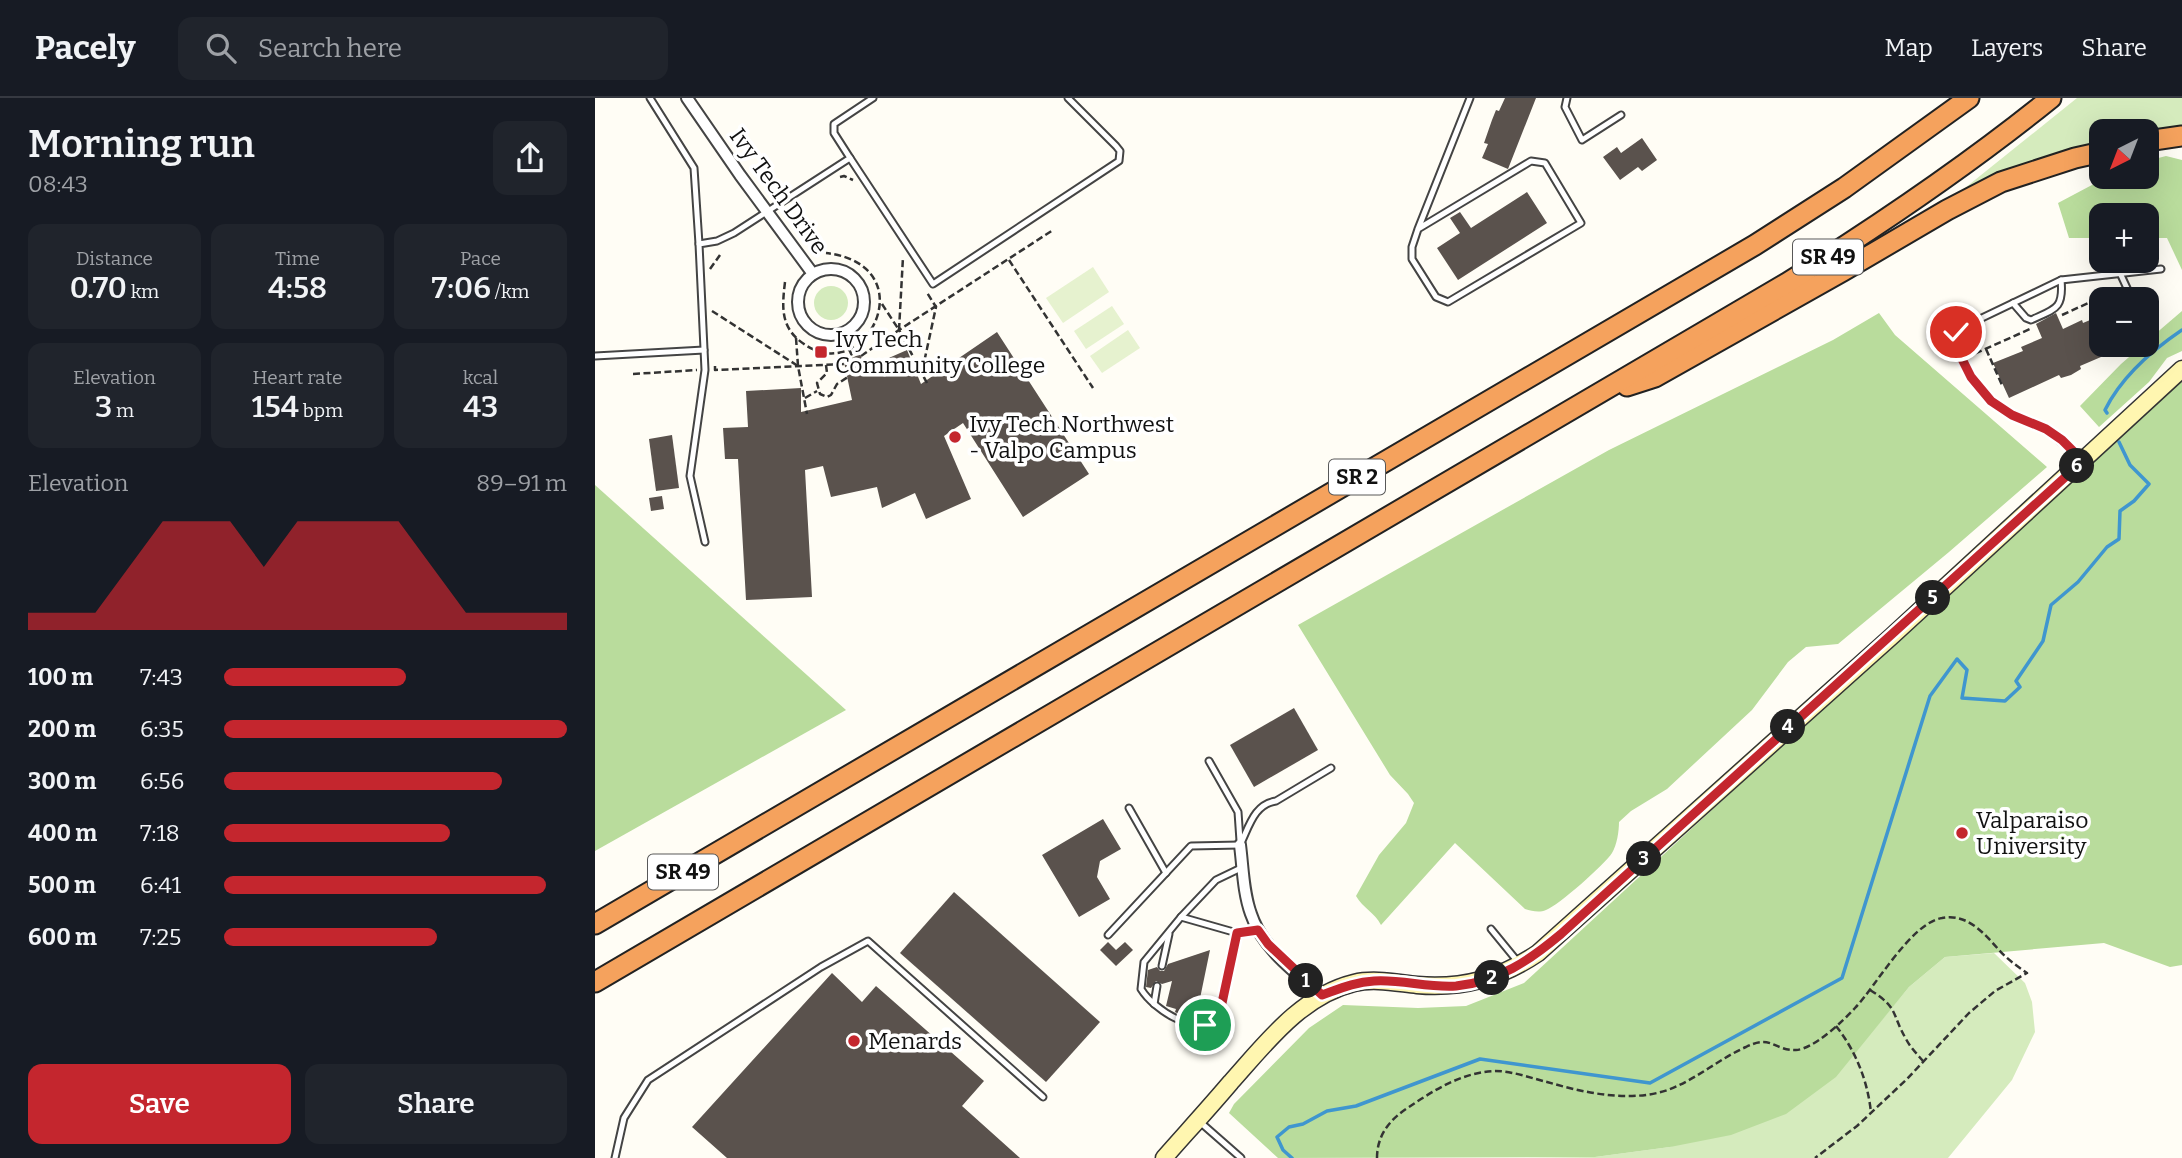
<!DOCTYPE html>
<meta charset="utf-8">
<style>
body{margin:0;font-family:Bitter,serif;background:#20242c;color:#f1f3f6;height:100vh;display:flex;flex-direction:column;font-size:26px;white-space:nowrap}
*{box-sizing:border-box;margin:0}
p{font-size:23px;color:#9ea1a6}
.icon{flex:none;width:38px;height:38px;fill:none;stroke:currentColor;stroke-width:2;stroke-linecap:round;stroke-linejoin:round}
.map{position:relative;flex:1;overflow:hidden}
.details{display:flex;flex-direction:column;background:#171b24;width:595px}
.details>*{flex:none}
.needle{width:46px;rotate:222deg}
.controls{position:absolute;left:1494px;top:21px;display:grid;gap:14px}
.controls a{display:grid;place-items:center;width:70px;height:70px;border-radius:14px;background:#171b24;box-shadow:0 7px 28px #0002;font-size:35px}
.pin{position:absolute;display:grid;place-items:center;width:60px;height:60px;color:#fff;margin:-30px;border:4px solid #fff;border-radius:50%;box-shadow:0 2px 7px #0007}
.km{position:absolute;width:35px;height:35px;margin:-18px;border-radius:50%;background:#222;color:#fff;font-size:19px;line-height:35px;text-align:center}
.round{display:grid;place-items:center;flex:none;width:74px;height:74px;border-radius:14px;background:#20242c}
.headline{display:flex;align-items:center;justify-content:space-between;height:119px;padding:0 28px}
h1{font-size:38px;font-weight:600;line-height:52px}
.figures{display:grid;grid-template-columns:repeat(3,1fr);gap:10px;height:119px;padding:7px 28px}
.figures div{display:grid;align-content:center;border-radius:14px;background:#20242c;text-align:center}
.figures b{font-size:30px;font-weight:600}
.figures small{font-size:19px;font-weight:400}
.figures p{font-size:19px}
.chart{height:196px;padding:14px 28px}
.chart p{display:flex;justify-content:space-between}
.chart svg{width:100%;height:126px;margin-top:7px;fill:#c4262e;opacity:.7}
.action{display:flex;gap:14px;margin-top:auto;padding:14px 28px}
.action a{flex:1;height:80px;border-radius:14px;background:#c4262e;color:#fff;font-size:28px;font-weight:600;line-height:80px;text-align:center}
.action a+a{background:#20242c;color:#f1f3f6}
ul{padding:0 28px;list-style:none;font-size:23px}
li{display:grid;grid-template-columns:112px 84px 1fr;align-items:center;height:52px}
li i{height:18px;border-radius:9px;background:#c4262e}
header{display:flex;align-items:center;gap:42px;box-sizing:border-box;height:98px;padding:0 35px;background:#171b24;border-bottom:2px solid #363941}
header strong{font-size:33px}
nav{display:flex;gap:38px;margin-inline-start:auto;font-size:24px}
.search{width:490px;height:63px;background:#20242c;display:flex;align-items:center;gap:18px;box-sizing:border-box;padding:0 24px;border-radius:14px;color:#9ea1a6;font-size:26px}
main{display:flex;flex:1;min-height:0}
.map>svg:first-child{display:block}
</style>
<header>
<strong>Pacely</strong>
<div class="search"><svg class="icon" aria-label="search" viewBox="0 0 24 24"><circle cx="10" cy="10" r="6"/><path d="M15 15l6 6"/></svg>Search here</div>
<nav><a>Map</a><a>Layers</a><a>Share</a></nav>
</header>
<main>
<section class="details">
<div class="headline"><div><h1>Morning run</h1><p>08:43</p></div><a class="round"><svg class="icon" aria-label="share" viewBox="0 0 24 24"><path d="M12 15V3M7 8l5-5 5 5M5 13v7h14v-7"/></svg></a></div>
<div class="figures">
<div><p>Distance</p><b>0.70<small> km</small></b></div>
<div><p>Time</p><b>4:58</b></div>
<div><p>Pace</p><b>7:06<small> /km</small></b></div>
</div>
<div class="figures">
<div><p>Elevation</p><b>3<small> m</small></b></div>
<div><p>Heart rate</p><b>154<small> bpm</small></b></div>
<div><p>kcal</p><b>43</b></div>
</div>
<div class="chart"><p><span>Elevation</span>89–91 m</p>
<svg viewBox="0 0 160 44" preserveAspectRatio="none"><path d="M0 44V38L10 38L20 38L30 22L40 6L50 6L60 6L70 22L80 6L90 6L100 6L110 6L120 22L130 38L140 38L150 38L160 38V44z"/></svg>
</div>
<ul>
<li><b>100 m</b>7:43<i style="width:53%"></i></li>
<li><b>200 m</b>6:35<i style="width:100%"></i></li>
<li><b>300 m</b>6:56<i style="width:81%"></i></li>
<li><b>400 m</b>7:18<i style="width:66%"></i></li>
<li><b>500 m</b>6:41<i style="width:94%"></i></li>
<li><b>600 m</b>7:25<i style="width:62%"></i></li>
</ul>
<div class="action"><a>Save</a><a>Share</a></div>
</section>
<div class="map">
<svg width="1587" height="1060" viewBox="0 0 1587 1060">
<rect width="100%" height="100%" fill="#fffdf5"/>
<g fill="#d5ebbd">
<path d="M 1482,0 L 1587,0 L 1587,31 L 1507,33 L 1507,44 L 1457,57 L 1355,102 Z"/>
<circle cx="236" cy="205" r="17"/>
<path d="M 1399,855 L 1430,885 L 1437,904 L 1440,934 L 1417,982 L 1353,1060 L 931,1060 L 1000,1059 L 1075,1049 L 1280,930 L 1314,889 L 1350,859 Z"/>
</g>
<g fill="#b9dc9c">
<path d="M 1571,58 L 1587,62 L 1587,172 L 1572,140 L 1552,140 L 1552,117 L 1507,117 L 1507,140 L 1474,140 L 1463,105 L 1512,79 L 1552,79 L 1552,63 Z"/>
<path d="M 1587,213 L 1587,253 L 1572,260 L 1554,284 L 1504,329 L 1485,308 L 1526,266 L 1548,247 L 1552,247 L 1552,243 Z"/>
<path d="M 1284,215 L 1300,237 L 1452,369 L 1354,454 L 1243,546 L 1211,549 L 1193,564 L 1157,612 L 1072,691 L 1036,713 L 1024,724 C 1024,733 1022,747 1017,755 C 1010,766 963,808 951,812 C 944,815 937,813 930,811 L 860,745 L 786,827 C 780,815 768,810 761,798 L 784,757 L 811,725 L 819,705 L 813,696 L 795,677 L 703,527 L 1014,352 L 1238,242 Z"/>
<path d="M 1587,279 L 1587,867 L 1575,869 L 1509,845 L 1350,859 L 1314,889 L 1241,979 L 1191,1016 L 1136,1037 L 1075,1049 L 1000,1059 L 683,1060 L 634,1015 L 639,1006 L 714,930 L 748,907 L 823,910 L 871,908 L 929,885 Z"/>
<path d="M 0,387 L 251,612 L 0,753 Z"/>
</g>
<g fill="#e6f2cf">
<path d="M 498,169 L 514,194 L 468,225 L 451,200 Z"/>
<path d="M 517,208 L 529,226 L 491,251 L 479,233 Z"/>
<path d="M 533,232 L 545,250 L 507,275 L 495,258 Z"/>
</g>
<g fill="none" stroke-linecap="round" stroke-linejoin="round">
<g stroke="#3f96cf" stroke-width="3.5">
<path d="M 1512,315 L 1510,312 C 1527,278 1556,253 1587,232"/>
<path d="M 697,1060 L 688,1052 L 682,1039 L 694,1029 L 708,1026 L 732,1013 L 761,1008 L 885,961 L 1055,985 L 1247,880 L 1335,598 L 1362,561 L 1372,572 L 1367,600 L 1410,603 L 1425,589 L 1421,583 L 1448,543 L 1456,507 L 1483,484 L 1512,449 L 1524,441 L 1525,413 L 1539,403 L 1554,386 L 1535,367 L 1524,344"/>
</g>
</g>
<g fill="#5a524d">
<path d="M 910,0 L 941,0 L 913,71 L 887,60 L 893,46 L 889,45 L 897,22 L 901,12 L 904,13 Z"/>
<path d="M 1047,40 L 1062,62 L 1047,73 L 1043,69 L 1025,82 L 1008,59 L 1022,49 L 1026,55 Z"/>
<path d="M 932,94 L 952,125 L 863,182 L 842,150 L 865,135 L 855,120 L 865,114 L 876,130 Z"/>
<path d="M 1461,215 L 1468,231 L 1487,222 L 1488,225 L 1507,217 L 1507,247 L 1534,247 L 1485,268 L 1486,271 L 1476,277 L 1466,280 L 1464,277 L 1414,300 L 1398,265 L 1428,253 L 1426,249 L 1447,240 L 1441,226 Z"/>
<path d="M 402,234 L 494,376 L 428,419 L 368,325 L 349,338 L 376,401 L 331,421 L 320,395 L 287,410 L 282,389 L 236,399 L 228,368 L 210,372 L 217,499 L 151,502 L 143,361 L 130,361 L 128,330 L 153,329 L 151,293 L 206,290 L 206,314 L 257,302 L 249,264 L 265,256 L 271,270 L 312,252 L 326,286 Z"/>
<path d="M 77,337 L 84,390 L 61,393 L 54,341 Z"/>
<path d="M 67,398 L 69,411 L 56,413 L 54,400 Z"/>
<path d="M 699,610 L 723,652 L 659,689 L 635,647 Z"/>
<path d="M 508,721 L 526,751 L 505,763 L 502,779 L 515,801 L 484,819 L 447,757 Z"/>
<path d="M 359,794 L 505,924 L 451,984 L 305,855 Z"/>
<path d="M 513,844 L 521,852 L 530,844 L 538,852 L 521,868 L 505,852 Z"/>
<path d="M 615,852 L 602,915 L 592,913 L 591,918 L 584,916 L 580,914 L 581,911 L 571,908 L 577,883 L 567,886 L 561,883 L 556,890 L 551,889 L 553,872 L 562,869 L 565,873 L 569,873 L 573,866 Z"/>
<path d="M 237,875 L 267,904 L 281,888 L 389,983 L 367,1008 L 425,1060 L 132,1060 L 97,1029 Z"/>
</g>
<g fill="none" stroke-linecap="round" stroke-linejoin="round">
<defs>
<g id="lane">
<path d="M 55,0 L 99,70 L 104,146"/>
<path d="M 972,0 L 970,9 L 987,42 L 1026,17"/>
<path d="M 255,60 L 338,186 L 524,63 L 525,53 L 521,48 L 473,0"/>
<path d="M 823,131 L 936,63 L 950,65 L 986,125 L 853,204 L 841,199 L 817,161 L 817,149 L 823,131 L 875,0"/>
<path d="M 1525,175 L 1537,201"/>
<path d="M 1418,205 L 1431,220 L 1436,222 C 1460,211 1469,211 1466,182"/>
<path d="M 0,258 L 109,252"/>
<path d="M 1485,361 L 1451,331 L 1417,317 L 1396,303 L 1376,279 L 1360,248 L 1361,235 L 1366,230 L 1466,182 L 1566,171"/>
<path d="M 110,444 L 95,378 L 110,272 L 104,146 L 122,143 L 139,135 L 255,60 L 239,35 L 239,26 L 278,0"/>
<path d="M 614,663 L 643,714 L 645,743"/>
<path d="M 534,710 L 571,775"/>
<path d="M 645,747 C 654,729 659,706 681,703 L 736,670"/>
<path d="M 586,819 L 642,835 L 663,833"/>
<path d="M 896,831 L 923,864"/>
<path d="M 642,835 L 624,919 C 602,940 559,912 546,891 L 549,864 L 586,819 L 621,782 L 648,769"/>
<path d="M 513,837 L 596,748 L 645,747"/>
<path d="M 567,868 L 574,836"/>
<path d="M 559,906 L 562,888"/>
<path d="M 605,1024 L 646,1060"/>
<path d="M 20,1060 L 29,1020 L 53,982 L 226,869 L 273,843 L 448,999"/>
</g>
<g id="street">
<path d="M 92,0 L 145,77 L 218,176"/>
<circle cx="236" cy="204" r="33"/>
<path d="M 645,747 C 648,770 648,794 656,816 C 667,850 701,875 727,897"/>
</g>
<path id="secondary" d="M 569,1060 C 591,1035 614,1010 636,984 C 671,945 706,898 759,885 C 779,880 802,885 822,887 C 868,891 906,880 943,855 L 1297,538 L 1587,271"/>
<g id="highway">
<path d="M 1552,43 L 1587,38"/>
<path d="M 1032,288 L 1060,279 L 1248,173 L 1352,112 L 1406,84 L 1480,60 L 1507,54"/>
<path d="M 0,826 L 1160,147 L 1249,90 L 1374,0"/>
<path d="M 0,884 L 1192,185 C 1283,128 1372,68 1456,0"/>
</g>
</defs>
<use href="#lane" stroke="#444" stroke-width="9"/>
<use href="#street" stroke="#444" stroke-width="14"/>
<use href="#secondary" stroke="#333" stroke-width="19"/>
<use href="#highway" stroke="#222" stroke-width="23"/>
<g stroke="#333" stroke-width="2.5" stroke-dasharray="7 3.5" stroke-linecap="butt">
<path d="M 245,79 L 249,78 L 258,82"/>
<path d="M 414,162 L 498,290"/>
<path d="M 115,171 L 125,157"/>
<path d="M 190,184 C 187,209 185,230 209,246 C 271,290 332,167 231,155"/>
<path d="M 287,206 L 304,232 L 332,285"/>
<path d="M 117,213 L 203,268"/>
<path d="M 1467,217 L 1524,191"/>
<path d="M 304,232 L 308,159"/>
<path d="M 1371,238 L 1379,256 L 1435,231"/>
<path d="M 201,240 L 203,268 L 212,316"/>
<path d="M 254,251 L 258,260"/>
<path d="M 1391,251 L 1407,287"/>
<path d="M 266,258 L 304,232 L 458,132"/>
<path d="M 231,267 L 232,275 L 222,285 L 225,296 L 232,299 L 236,297 L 242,286 L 253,279"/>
<path d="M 120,268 L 120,272 L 250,266"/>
<path d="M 325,271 L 328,269 L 341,209 L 331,193"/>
<path d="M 38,276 L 102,272"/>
<path d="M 210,300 L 222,293"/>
<path d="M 1275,892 C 1304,910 1296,915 1311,941 C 1315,949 1322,956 1328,963"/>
<path d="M 1241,928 C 1261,953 1273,984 1276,1015"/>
<path d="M 782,1060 C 782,1037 795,1021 814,1009 C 839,992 868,974 900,973 C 917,973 936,980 952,984 C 987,994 1026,1003 1062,995 C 1094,988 1121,962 1151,949 C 1177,936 1179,953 1201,952 C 1219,951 1248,923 1260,910 C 1281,888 1316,825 1347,820 C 1372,815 1389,835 1404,852 C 1412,861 1422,868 1432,875 L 1400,893 L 1374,915 L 1312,981 L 1262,1028 L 1220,1060"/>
</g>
<use href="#lane" stroke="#fff" stroke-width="5"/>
<use href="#street" stroke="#fff" stroke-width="10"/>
<use href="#secondary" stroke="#fff6b0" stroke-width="16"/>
<use href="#highway" stroke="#f5a25d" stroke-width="19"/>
</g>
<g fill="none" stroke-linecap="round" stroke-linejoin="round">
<defs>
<path id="route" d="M 610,927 L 617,926 L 624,919 L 642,835 L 663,832 L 673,846 L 727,897 C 744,891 760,884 779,883 C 806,881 833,890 861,888 C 903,884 935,862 966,836 L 1488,363 L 1467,342 L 1451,331 L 1417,317 L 1396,303 L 1376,279 L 1360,247 L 1361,234"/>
</defs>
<use href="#route" stroke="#fff" stroke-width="14"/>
<use href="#route" stroke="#c4262e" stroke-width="9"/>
</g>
<g fill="#c4262e" stroke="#fff" stroke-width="2.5">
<rect x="219" y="247" width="14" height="14" rx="3.5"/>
<circle cx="360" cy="339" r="7"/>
<circle cx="1367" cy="735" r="7"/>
<circle cx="259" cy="943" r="7"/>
</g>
<g text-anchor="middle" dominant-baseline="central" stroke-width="7" stroke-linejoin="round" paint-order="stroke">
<g fill="#fff" stroke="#585858" stroke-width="2">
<rect x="1198" y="141.5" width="70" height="35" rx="5"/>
<rect x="734" y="361.5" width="56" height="35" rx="5"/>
<rect x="53" y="756.5" width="70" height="35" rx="5"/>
</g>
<g font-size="21" font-weight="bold" fill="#111">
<text x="1233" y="159">SR 49</text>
<text x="762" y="379">SR 2</text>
<text x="88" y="774">SR 49</text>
</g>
<g font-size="23" fill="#111" stroke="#fff">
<text transform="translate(184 93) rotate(54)">Ivy Tech Drive</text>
</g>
<g font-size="23" fill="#111" stroke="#fff" text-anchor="start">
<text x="240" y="241">Ivy Tech<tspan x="240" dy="26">Community College</tspan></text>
<text x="374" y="326">Ivy Tech Northwest<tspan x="374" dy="26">- Valpo Campus</tspan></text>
<text x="1381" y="722">Valparaiso<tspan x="1381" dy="26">University</tspan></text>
<text x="273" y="943">Menards</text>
</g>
</g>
</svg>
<div class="controls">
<a><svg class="needle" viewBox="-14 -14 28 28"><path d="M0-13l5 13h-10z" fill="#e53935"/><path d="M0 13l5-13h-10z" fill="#9ea1a6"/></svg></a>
<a>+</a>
<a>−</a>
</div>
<div class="pin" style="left:610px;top:927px;background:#1e9e55"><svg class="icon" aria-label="arrive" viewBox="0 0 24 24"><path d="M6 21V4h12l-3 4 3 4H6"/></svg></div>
<div class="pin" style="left:1361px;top:234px;background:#d93025"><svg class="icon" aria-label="check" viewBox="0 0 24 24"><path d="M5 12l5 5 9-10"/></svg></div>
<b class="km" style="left:711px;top:883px">1</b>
<b class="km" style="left:897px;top:880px">2</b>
<b class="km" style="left:1049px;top:761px">3</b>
<b class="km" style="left:1193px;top:629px">4</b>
<b class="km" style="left:1338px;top:500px">5</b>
<b class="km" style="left:1482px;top:368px">6</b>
</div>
</main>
